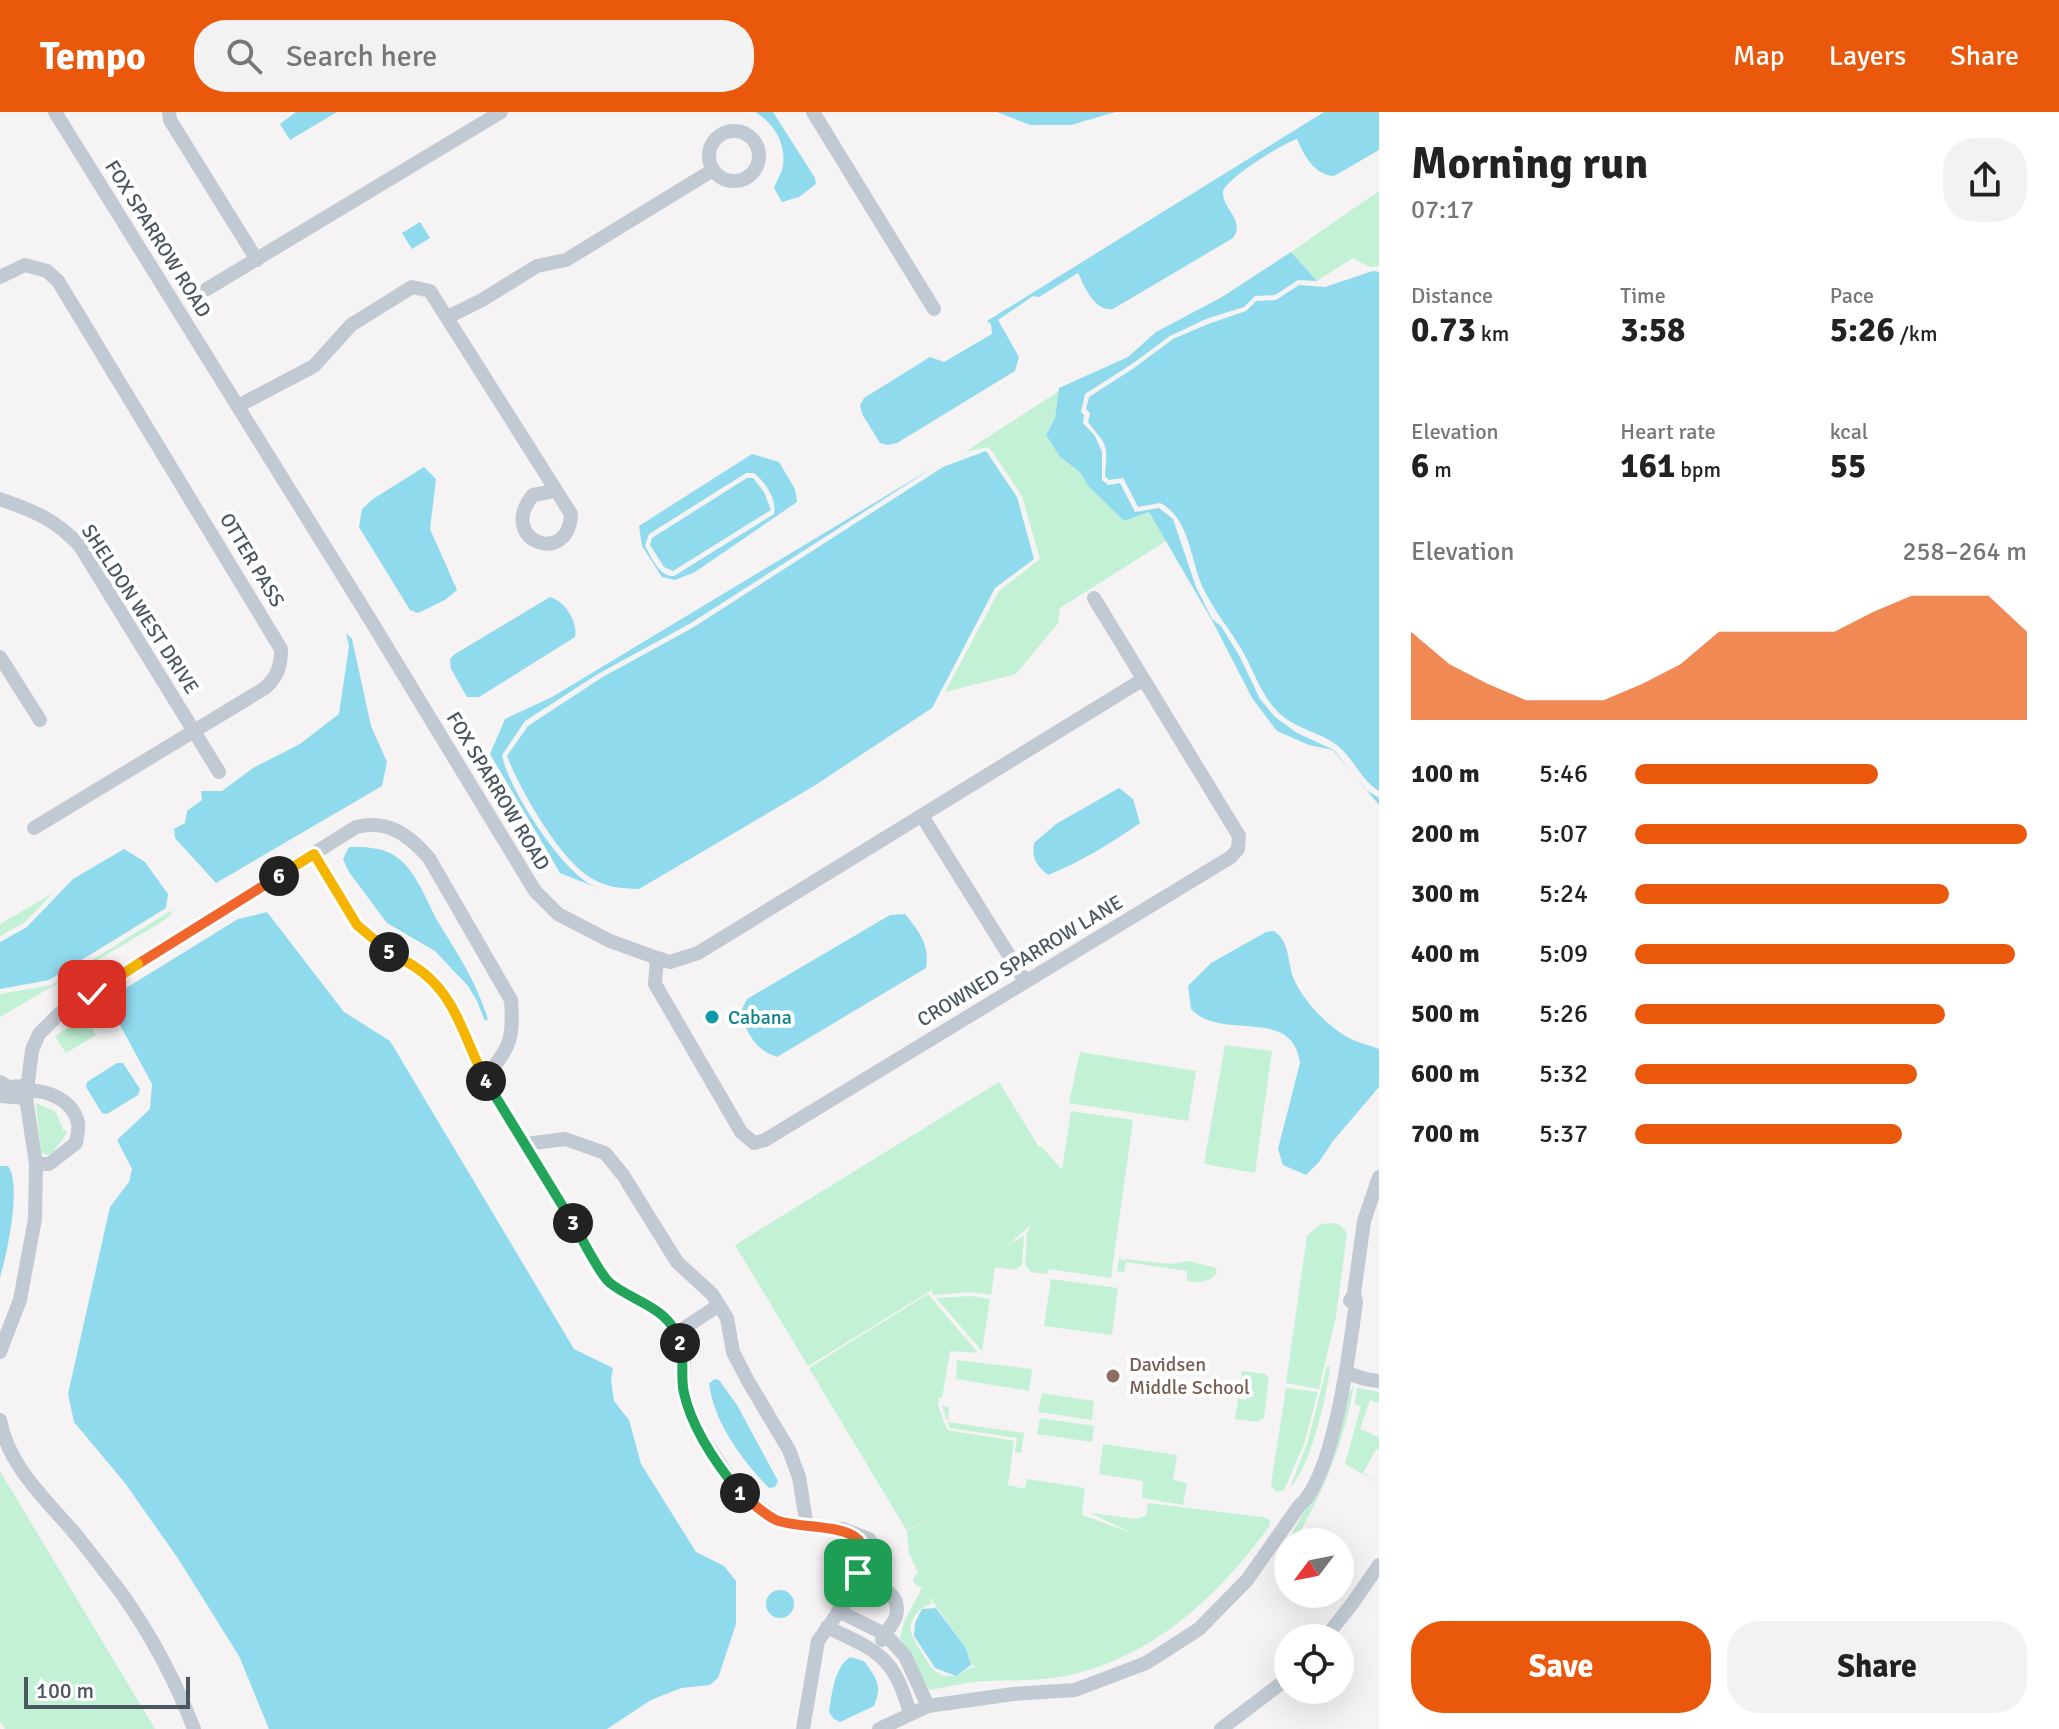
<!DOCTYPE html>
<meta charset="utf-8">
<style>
body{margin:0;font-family:Signika,sans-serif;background:#f2f2f2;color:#222;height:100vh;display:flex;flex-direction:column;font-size:30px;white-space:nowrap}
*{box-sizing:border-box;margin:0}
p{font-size:26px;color:#767676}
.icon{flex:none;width:44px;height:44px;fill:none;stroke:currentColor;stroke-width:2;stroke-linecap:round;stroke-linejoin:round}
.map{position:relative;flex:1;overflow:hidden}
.sheet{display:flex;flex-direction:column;background:#fff;width:680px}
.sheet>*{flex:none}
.needle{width:52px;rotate:238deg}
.controls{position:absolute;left:1274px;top:1416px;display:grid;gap:16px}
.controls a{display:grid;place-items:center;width:80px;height:80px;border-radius:50%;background:#fff;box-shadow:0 8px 32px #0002;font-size:40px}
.scale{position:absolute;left:24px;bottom:20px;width:166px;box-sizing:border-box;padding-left:8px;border:4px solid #4a5661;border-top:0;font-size:22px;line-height:28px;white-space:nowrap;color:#4a5661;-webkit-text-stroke:6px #fff;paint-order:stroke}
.pin{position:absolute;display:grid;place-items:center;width:68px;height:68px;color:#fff;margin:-34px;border-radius:16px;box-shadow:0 4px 12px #0006}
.km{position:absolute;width:40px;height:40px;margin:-20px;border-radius:50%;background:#222;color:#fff;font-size:22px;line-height:40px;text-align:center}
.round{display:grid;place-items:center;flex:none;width:84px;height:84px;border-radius:32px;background:#f2f2f2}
.headline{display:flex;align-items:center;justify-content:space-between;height:136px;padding:0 32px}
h1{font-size:44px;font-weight:700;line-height:60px}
.figures{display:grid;grid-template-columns:repeat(3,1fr);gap:12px;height:136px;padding:8px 32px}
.figures div{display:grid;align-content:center}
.figures b{font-size:34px;font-weight:700}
.figures small{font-size:22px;font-weight:400}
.figures p{font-size:22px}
.chart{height:224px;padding:16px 32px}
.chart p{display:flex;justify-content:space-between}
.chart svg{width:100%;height:144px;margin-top:8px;fill:#ea580c;opacity:.7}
.cta{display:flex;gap:16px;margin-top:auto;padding:16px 32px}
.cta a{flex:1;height:92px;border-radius:32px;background:#ea580c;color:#fff;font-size:32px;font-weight:700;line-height:92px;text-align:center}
.cta a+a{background:#f2f2f2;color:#222}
ul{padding:0 32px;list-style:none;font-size:26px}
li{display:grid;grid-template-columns:128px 96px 1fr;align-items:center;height:60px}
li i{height:20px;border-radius:10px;background:#ea580c}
header{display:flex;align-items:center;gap:48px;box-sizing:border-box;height:112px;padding:0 40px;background:#ea580c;color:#fff}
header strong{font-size:38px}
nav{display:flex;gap:44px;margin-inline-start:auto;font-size:28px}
.search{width:560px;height:72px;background:#f2f2f2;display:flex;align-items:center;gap:20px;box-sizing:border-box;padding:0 28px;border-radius:32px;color:#767676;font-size:30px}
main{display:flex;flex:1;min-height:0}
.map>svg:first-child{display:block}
</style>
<header>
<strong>Tempo</strong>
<div class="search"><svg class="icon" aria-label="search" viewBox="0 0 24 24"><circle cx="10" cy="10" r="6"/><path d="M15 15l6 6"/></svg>Search here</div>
<nav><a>Map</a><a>Layers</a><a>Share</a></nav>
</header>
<main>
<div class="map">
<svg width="1379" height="1617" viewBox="0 0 1379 1617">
<rect width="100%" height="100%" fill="#f5f3f3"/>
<g fill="#c3f1d5" fill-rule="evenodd">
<path d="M 1379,79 L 1379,154 L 1370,155 L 1353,146 L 1317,169 L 1291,140 Z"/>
<path d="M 1059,279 L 1055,306 L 1046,323 L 1060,345 L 1080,360 L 1089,375 L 1124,409 L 1149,400 L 1166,429 L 1060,496 L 1058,511 L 1016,562 L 945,580 L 999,479 L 1040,447 L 1022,384 L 989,335 L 965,340 Z"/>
<path d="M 53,781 L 24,811 L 0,824 L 0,812 Z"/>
<path d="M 172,798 L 171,803 L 157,813 L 0,905 L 0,882 L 52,873 Z"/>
<path d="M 85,905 L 96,923 L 66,941 L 55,924 Z"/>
<path d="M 1225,933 L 1272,939 L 1255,1061 L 1204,1052 Z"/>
<path d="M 1080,940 L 1196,959 L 1188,1009 L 1069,991 Z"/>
<path d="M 999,970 L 1039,1035 L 1042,1035 L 1062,1058 L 1071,999 L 1133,1008 L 1111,1166 L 1048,1157 L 1047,1162 L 1031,1160 L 1025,1153 L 1027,1121 L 1032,1112 L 1009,1132 L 1024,1124 L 1022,1153 L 1015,1158 L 995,1155 L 991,1183 L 970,1180 L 933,1183 L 932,1178 L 808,1254 L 735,1133 Z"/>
<path d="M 36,991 L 56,1000 L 63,1018 L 66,1018 L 67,1021 L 53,1040 L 47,1043 L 41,1040 Z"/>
<path d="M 1334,1111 L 1340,1113 L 1347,1121 L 1336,1204 L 1319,1277 L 1286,1271 L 1307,1124 L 1320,1112 Z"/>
<path d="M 1119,1146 L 1125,1149 L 1126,1147 L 1170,1152 L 1189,1149 L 1216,1156 L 1217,1161 C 1209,1171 1199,1171 1187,1169 L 1187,1159 L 1126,1150 L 1124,1160 L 1117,1159 Z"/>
<path d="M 1051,1167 L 1118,1176 L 1112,1223 L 1044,1214 Z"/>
<path d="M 928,1182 L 978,1241 L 950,1239 L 942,1286 L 939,1286 L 938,1293 L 947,1318 L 1014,1329 L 1008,1373 L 1025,1377 L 1027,1367 L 1085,1376 L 1082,1403 L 1131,1421 L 1091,1401 L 1136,1407 L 1146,1404 L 1148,1391 L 1262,1405 L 1270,1408 L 1270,1413 C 1217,1487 1145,1553 1052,1566 C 1029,1569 1007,1568 984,1569 C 966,1570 948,1575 930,1578 L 927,1574 L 900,1526 L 904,1510 L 922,1476 L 915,1472 L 913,1467 L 918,1461 L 909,1441 L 907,1420 L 937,1401 L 907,1419 L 809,1256 ZM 929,1484 L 966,1536 L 971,1553 L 976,1554 C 966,1556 959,1566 947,1564 C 945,1564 937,1561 935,1559 C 930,1555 912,1526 911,1520 C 909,1507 920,1494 932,1492 Z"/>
<path d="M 970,1184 L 990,1187 L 982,1239 L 936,1186 Z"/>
<path d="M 957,1248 L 1032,1257 L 1029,1279 L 956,1267 Z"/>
<path d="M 1327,1254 L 1330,1255 C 1327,1284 1310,1356 1290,1376 L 1308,1329 Z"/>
<path d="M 1242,1259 L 1265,1262 L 1269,1266 L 1264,1305 L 1258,1310 L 1235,1307 L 1238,1287 L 1246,1288 L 1248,1280 L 1239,1278 Z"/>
<path d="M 1354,1273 C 1344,1330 1324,1380 1294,1430 L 1289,1427 L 1317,1377 L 1348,1283 Z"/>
<path d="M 1286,1276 L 1318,1280 L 1304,1332 L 1284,1378 L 1276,1380 L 1271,1373 Z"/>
<path d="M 1357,1276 L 1379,1280 L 1379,1291 L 1370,1288 L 1360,1317 L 1379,1325 L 1379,1338 L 1376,1337 L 1363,1361 L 1379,1371 L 1345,1352 L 1361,1294 L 1355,1292 Z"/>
<path d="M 1042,1281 L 1094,1289 L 1092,1308 L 1038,1300 Z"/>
<path d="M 942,1294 L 949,1295 L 948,1310 L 1024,1321 L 1021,1341 L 1015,1340 L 1017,1326 L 950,1316 Z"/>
<path d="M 1040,1306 L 1094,1314 L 1092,1330 L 1037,1322 Z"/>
<path d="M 1103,1332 L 1177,1343 L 1173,1368 L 1187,1371 L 1183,1393 L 1142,1386 L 1143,1369 L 1099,1362 Z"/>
<path d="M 0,1359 L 155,1617 L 5,1617 L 0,1609 Z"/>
</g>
<g fill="#90daee" fill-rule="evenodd">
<path d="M 296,0 L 337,0 L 290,28 L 280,12 Z"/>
<path d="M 755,0 L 773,0 L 815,66 L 816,72 L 799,85 L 782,90 L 774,76 C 776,70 780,64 782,58 C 788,34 775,12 755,0 Z"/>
<path d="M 997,0 L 1115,0 L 1071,13 L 1030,13 Z"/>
<path d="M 1324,0 L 1379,0 L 1379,38 L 1334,64 C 1314,63 1304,43 1297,27 C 1283,31 1224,68 1223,80 C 1222,97 1246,108 1233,126 L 1113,197 C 1095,200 1085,176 1078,161 L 1039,185 L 1033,184 L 998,208 L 1019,245 L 1015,259 L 897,331 L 888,333 L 880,331 L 862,302 L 860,293 L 864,286 L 930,245 L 944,250 L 992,222 L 991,212 L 987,209 Z"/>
<path d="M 420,110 L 430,126 L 412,137 L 402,121 Z"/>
<path d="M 1291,140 L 1317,169 L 1298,168 L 1275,183 L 1255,184 L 1244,195 L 1206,207 L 1170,224 L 1132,252 L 1085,282 L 1081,300 L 1084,303 L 1083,311 L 1095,324 L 1102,340 L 1102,368 L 1108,373 L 1120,371 L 1135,400 L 1159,396 L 1173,407 L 1196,475 L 1212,507 L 1221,514 L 1240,545 L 1260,587 L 1275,605 L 1297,621 L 1334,638 L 1365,677 L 1379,686 L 1379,693 L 1333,638 L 1309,633 L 1277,619 L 1252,586 L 1214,512 L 1149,400 L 1124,409 L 1089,375 L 1080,360 L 1060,345 L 1046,323 L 1055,306 L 1059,276 L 1128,245 L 1156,220 L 1222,185 Z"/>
<path d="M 1373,159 L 1379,160 L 1379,679 C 1361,668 1354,647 1338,634 C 1321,620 1297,618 1279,601 C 1261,584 1254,559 1242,538 C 1229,516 1214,499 1203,476 C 1190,448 1190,406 1160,391 L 1138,395 L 1123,366 L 1109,368 L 1105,364 C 1108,329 1107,335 1088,310 L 1090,301 L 1086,297 L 1089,285 L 1134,256 L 1173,227 L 1208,212 L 1246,199 L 1256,189 L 1276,188 L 1299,173 L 1325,175 Z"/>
<path d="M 986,339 L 1017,385 L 1034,447 L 995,476 L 932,596 L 814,674 L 639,777 C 621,776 607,776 591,766 C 560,748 520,678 507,644 L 528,614 L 601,566 L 694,515 L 943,355 Z"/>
<path d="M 752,342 L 779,350 L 795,377 L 797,390 L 695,460 L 675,468 L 662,465 L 642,434 L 639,414 ZM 754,361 C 765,370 777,387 774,402 L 674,464 C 659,465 652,446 645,434 L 649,422 L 746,361 Z"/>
<path d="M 424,355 L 436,367 L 430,417 L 457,478 L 445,488 L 418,501 L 410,498 L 359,415 L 362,397 L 373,387 Z"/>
<path d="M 934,355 L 691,511 L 598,562 L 525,609 L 502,643 C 508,676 557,750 585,769 C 590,773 597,775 603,778 L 560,761 L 490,642 L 505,607 L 552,585 Z"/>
<path d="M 747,366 L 753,366 L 764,380 L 771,398 L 673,459 L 664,455 L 650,433 L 652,426 Z"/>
<path d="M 550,485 C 565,489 578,510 575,525 L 479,585 L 467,585 L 451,557 L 450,547 L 455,542 Z"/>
<path d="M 346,521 L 352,527 L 371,614 L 387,650 L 382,674 L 216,771 L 175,726 L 174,717 L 185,711 L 187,699 L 202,688 L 201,679 L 222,679 L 253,656 L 300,632 L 339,602 L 349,534 Z"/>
<path d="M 1119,676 L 1133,687 L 1140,711 C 1111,731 1081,750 1048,763 C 1036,753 1032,747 1034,731 L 1056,712 Z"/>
<path d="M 349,735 C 364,735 379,735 392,742 C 415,755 425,786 437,808 C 458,843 475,867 488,907 L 485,909 L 477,889 L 468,874 L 435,839 L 387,811 L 349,760 L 343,747 Z"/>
<path d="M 124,737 L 145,750 L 168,782 L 166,796 L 49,868 L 0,877 L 0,830 L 27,815 L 73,767 Z"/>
<path d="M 267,800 L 344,900 L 390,929 L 574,1237 L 613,1256 L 611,1268 L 614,1289 L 629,1308 L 641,1352 L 696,1440 L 724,1454 L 736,1469 L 736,1512 L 718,1566 L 710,1573 L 681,1576 L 651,1588 L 607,1617 L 269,1617 L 239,1544 L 179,1448 L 125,1371 L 74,1310 L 68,1282 L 92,1175 L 110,1095 L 129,1070 L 132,1057 L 117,1028 L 150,997 L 152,972 L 113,900 L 118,881 L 238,807 Z"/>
<path d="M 905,802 C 919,819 930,833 926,856 L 777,945 C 755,938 748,922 740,901 L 747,887 L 890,803 Z"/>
<path d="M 1274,819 C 1290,830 1287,848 1293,865 C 1302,888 1327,914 1349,926 C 1358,931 1369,933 1379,937 L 1379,975 L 1333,1029 L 1319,1050 L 1306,1063 L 1283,1053 L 1278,1037 L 1300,951 C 1292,893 1222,930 1191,897 L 1188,874 L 1211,851 L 1266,820 Z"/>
<path d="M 117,951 L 123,951 L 140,977 L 138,983 L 107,1002 L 102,1001 L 86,975 L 87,970 Z"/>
<path d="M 0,1054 L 8,1054 C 22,1073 7,1142 0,1165 Z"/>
<path d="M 714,1267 L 719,1268 L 737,1293 L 778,1369 L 775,1375 L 769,1376 C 741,1347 715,1312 709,1272 Z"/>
<circle cx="780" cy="1492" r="14"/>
<path d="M 936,1496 L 966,1536 L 971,1553 L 956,1564 L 935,1556 L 914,1524 L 915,1511 L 922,1497 Z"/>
<path d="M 850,1545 L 864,1549 C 876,1566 883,1573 874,1594 L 840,1610 L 834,1607 L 829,1600 C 832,1582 834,1556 850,1545 Z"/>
</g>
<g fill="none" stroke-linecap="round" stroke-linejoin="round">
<g stroke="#c1cad2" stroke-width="14">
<path d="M 55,0 L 368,504 L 535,779 L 558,802 L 610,829 L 657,846 L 670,850 L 698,841 L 1142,568"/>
<path d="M 169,0 L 170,8 L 257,148"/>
<path d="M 813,0 L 934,197"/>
<circle cx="734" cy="44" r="25"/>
<path d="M 0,165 L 25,153 L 47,159 L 58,169 L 281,537 C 281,554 278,564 265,576 L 34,716"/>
<path d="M 207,177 L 501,0"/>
<path d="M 448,205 L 482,188 L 537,154 L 566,148 L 713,58"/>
<path d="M 238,294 L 314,254 L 351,213 L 412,175 L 430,179 L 571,402 C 569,456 496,428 533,383 L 554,379"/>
<path d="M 0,387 C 34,399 55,407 80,434 L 219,660"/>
<path d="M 0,545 L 40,608"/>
<path d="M 922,704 L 1025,869"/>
<path d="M 314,742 L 357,813 L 383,836 L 419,857 L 436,872 L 449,889 L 485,966 L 608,1170 L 660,1201 L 677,1221 L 684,1246 L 683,1279 L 698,1319 L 739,1380 L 775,1407 L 807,1415 L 843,1417 L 869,1427 L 874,1434 L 876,1441 L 870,1456 L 818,1529 L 803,1617"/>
<path d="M 657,846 L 655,872 L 741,1020 L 754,1031 L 765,1028 L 1231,745 L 1238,737 L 1239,724 L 1094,486"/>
<path d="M 0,970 L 8,975 L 27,974"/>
<path d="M 26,979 C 47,977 73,988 78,1011 C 79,1017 77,1025 76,1031 L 49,1052 L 36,1052"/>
<path d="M 0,984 L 26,986"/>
<path d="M 526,1032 L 565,1027 L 605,1041 L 623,1063 L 677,1150 L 712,1182 L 727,1206 L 733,1240 L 748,1269 L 789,1338 L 799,1365 L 807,1415"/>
<path d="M 1350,1189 L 1354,1182 L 1364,1109 L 1379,1065"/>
<path d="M 677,1221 L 719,1193"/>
<path d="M 0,1240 L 20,1188 L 35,1107 L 36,1052 L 26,986 L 32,938 L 39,922 L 59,902 L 356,715 C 388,707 409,723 429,746 L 511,888 C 514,929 510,934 485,966"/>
<path d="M 1347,1261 L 1365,1267 L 1379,1269"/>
<path d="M 0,1308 C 9,1356 47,1388 77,1424 C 92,1443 107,1462 122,1482 C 151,1523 176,1570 194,1617"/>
<path d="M 863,1467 C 879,1474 902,1481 896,1504 C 894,1512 885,1520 882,1528"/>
<path d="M 853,1468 C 863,1454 864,1439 856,1424"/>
<path d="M 838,1499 L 885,1522 L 905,1544 L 928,1594"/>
<path d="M 827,1515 C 879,1540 893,1543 910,1601"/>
<path d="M 1325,1526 L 1352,1492 L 1379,1453"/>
<path d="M 879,1617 L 928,1594 L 1013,1582 L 1075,1578 L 1146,1551 L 1199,1517 L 1247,1468 L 1299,1394 C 1334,1366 1350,1235 1356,1190 L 1354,1182"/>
<path d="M 1221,1617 L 1288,1566"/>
</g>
</g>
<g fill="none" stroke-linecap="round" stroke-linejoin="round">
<defs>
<path id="split-1" d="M 740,1381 C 751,1389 763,1402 776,1408 C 804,1420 885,1405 858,1461"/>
<path id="split-2" d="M 680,1231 C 685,1248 680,1265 684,1281 C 692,1317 717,1353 740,1381"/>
<path id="split-3" d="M 573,1111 C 581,1124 599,1162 610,1171 C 635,1191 670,1195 680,1231"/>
<path id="split-4" d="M 486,969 L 573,1111"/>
<path id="split-5" d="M 389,840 C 406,849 423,858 436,873 C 458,896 470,939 486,969"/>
<path id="split-6" d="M 279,764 L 314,742 L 357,813 L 389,840"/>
<path id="split-7" d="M 138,852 L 279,764"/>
<path id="split-8" d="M 92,882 L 138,852"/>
</defs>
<use href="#split-1" stroke="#fff" stroke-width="16"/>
<use href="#split-2" stroke="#fff" stroke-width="16"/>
<use href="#split-3" stroke="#fff" stroke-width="16"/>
<use href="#split-4" stroke="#fff" stroke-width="16"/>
<use href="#split-5" stroke="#fff" stroke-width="16"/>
<use href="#split-6" stroke="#fff" stroke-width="16"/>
<use href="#split-7" stroke="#fff" stroke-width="16"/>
<use href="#split-8" stroke="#fff" stroke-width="16"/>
<use href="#split-1" stroke="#f0652b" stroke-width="10"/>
<use href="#split-2" stroke="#22a559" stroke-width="10"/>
<use href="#split-3" stroke="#22a559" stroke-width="10"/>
<use href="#split-4" stroke="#22a559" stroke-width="10"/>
<use href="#split-5" stroke="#f5b400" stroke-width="10"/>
<use href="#split-6" stroke="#f5b400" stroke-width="10"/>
<use href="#split-7" stroke="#f0652b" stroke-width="10"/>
<use href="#split-8" stroke="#f5b400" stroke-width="10"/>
</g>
<circle fill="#0f9aa8" stroke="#fff" stroke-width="3" cx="712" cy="905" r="8"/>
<circle fill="#8d6e63" stroke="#fff" stroke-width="3" cx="1113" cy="1264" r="8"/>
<g text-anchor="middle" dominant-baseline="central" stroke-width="8" stroke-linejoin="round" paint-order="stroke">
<g font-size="20" fill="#4a5661" stroke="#fff">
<text transform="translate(158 127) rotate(58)">FOX SPARROW ROAD</text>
<text transform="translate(252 448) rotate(59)">OTTER PASS</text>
<text transform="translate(140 497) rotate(57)">SHELDON WEST DRIVE</text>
<text transform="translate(498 679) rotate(59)">FOX SPARROW ROAD</text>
<text transform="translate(1020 849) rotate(-31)">CROWNED SPARROW LANE</text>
</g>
<g font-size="20" fill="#0d838f" stroke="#fff" text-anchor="start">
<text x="728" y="905">Cabana</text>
</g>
<g font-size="20" fill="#785e54" stroke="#fff" text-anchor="start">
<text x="1129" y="1252">Davidsen<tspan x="1129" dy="23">Middle School</tspan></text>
</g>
</g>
</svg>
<div class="controls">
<a><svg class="needle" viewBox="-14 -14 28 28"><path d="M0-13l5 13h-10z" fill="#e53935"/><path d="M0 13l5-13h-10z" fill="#767676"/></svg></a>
<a><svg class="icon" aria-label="locate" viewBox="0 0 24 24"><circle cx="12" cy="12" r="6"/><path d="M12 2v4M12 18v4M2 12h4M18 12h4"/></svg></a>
</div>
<div class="scale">100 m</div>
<div class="pin" style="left:858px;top:1461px;background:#1e9e55"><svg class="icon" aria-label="arrive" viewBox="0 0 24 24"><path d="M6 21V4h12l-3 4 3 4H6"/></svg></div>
<div class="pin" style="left:92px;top:882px;background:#d93025"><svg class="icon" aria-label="check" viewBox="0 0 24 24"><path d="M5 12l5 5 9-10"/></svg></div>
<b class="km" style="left:740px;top:1381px">1</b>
<b class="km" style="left:680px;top:1231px">2</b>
<b class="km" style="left:573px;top:1111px">3</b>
<b class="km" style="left:486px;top:969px">4</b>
<b class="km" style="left:389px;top:840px">5</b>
<b class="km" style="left:279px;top:764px">6</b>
</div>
<section class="sheet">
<div class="headline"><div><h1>Morning run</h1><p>07:17</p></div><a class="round"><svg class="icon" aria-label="share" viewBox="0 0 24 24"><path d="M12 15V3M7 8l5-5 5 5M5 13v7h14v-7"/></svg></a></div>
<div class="figures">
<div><p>Distance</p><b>0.73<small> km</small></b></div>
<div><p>Time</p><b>3:58</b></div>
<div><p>Pace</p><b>5:26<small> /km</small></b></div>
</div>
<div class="figures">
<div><p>Elevation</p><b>6<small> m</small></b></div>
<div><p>Heart rate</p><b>161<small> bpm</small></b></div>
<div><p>kcal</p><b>55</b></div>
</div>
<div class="chart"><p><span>Elevation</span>258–264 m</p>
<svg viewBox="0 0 160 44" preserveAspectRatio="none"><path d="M0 44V17L10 27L20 33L30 38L40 38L50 38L60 33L70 27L80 17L90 17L100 17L110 17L120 11L130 6L140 6L150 6L160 17V44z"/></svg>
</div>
<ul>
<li><b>100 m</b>5:46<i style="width:62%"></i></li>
<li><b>200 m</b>5:07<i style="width:100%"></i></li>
<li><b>300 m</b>5:24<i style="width:80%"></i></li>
<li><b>400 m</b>5:09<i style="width:97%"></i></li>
<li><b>500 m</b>5:26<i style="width:79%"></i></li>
<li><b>600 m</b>5:32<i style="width:72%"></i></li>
<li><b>700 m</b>5:37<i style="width:68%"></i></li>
</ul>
<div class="cta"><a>Save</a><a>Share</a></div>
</section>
</main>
